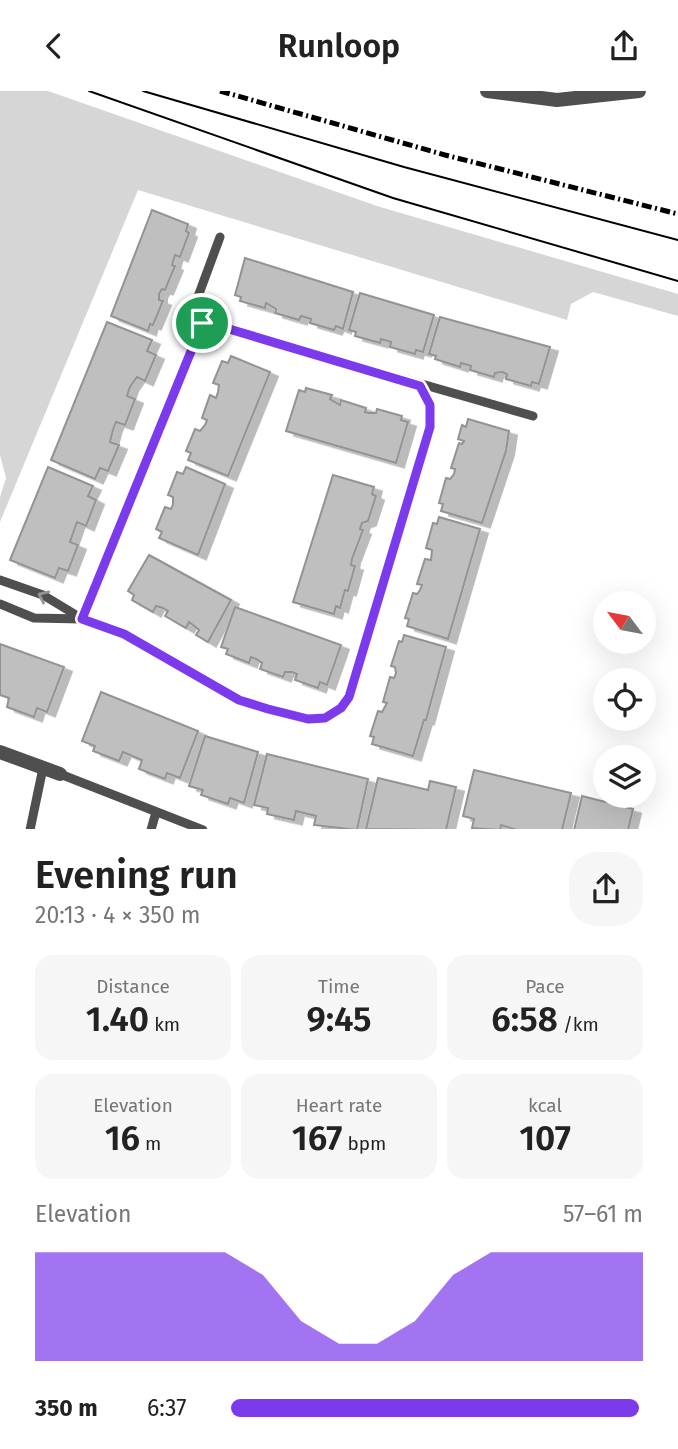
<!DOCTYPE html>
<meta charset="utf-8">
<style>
body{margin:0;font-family:"Fira Sans",sans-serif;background:#f6f6f6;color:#222;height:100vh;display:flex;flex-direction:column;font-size:26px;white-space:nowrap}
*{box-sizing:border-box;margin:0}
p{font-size:23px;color:#767676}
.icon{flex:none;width:38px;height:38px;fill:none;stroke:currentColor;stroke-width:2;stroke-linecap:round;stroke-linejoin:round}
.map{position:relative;height:738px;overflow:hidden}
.details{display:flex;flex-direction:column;background:#fff;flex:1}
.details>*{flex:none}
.needle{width:46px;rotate:302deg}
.fabs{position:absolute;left:593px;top:500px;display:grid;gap:14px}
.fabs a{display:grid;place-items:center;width:63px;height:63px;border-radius:50%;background:#fff;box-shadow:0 7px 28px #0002;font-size:35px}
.pin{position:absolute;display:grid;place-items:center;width:60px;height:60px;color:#fff;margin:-30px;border:4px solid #fff;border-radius:50%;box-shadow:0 2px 7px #0007}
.round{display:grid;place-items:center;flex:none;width:74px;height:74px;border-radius:28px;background:#f6f6f6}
.headline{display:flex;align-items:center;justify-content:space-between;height:119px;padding:0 35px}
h1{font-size:38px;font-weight:600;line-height:52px}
.figures{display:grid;grid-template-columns:repeat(3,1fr);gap:10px;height:119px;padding:7px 35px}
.figures div{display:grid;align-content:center;border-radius:18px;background:#f6f6f6;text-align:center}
.figures b{font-size:35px;font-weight:600}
.figures small{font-size:19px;font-weight:400}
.figures p{font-size:19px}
.chart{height:196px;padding:14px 35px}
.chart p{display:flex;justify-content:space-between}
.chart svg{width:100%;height:126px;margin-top:7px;fill:#7c3aed;opacity:.7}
ul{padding:0 35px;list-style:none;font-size:23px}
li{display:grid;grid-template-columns:112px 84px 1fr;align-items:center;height:52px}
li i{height:18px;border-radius:9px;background:#7c3aed}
header{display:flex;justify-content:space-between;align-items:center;height:91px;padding:0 35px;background:#fff;font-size:32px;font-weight:600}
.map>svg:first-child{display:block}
</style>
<header><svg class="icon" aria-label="back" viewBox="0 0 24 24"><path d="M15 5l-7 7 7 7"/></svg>Runloop<svg class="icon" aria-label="share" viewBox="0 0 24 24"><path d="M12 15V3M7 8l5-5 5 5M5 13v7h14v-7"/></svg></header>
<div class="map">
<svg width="678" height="739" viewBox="0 0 678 739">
<defs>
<filter id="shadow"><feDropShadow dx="8" dy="4.5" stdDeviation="0" flood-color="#0004"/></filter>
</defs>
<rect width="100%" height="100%" fill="#fff"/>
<path fill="#d6d6d6" d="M 0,0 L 48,0 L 377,115 L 678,203 L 678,225 L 593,201 L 571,213 L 567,229 L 138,99 L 0,431 L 0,406 L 6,387 L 0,364 Z"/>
<g fill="#bfbfbf" stroke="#939393" stroke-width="2" filter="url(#shadow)">
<path d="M 152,119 L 188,133 L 186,140 L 189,142 L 180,166 L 175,164 L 172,174 L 175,175 L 165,199 L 162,198 L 159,203 L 159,209 L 163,210 L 153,234 L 150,233 L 148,240 L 111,225 Z"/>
<path d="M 245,167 L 353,201 L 343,238 L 336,235 L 334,239 L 310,232 L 311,228 L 301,225 L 299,229 L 275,222 L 276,218 L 266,212 L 265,217 L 240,210 L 241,206 L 235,204 Z"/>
<path d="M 360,202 L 434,224 L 423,261 L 416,259 L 415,263 L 390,256 L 391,251 L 381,248 L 380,252 L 355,245 L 356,241 L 349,239 Z"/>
<path d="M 440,226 L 550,256 L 539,293 L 532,291 L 531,295 L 506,288 L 507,283 L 502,281 L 495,282 L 494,286 L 470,279 L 471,275 L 461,272 L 460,276 L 435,268 L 436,265 L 429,263 Z"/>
<path d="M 107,231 L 152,249 L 147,260 L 156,264 L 145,290 L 137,286 L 130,296 L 127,305 L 135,308 L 125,334 L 116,331 L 113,339 L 110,351 L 119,354 L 108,380 L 100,377 L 95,388 L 51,369 Z"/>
<path d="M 231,265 L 270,281 L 228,385 L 188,369 L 191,362 L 186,360 L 195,338 L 200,340 L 205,334 L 207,329 L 202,327 L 210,304 L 216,307 L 218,301 L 219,294 L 213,292 L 222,270 L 228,272 Z"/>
<path d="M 306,297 L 332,304 L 330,308 L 340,314 L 341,309 L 366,317 L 365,321 L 369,322 L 376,322 L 377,318 L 402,325 L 401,329 L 408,331 L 396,372 L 286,340 L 299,299 L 305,301 Z"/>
<path d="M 468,328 L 509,340 L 506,360 L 482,432 L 441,420 L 443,413 L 439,412 L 446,387 L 450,388 L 454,383 L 455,378 L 451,377 L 459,352 L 462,353 L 464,350 L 458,348 L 462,334 L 466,336 Z"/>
<path d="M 48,376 L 93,395 L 88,405 L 96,409 L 86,435 L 77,431 L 70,451 L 78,454 L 68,480 L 59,477 L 55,487 L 10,469 Z"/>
<path d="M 186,376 L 225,393 L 198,464 L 159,447 L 162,441 L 156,438 L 165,416 L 171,418 L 173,413 L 173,406 L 168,404 L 177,381 L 183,383 Z"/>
<path d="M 333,384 L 374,396 L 372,403 L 376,405 L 368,430 L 362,432 L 360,438 L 363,439 L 352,468 L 351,474 L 355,475 L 348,500 L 345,499 L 340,517 L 336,515 L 334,523 L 293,511 Z"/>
<path d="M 439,426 L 480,438 L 448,548 L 407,535 L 409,528 L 405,527 L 413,502 L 417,503 L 420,499 L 422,494 L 417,493 L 425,468 L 431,469 L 432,459 L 426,457 L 433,432 L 437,433 Z"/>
<path d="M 149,464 L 231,509 L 208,551 L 196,544 L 199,539 L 193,534 L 189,531 L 186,537 L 165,525 L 168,520 L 163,517 L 156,515 L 153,521 L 132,509 L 134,504 L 128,500 Z"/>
<path d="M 235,516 L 341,554 L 327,594 L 320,591 L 318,597 L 295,589 L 297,583 L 292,581 L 285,581 L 283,586 L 260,578 L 262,572 L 256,568 L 251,566 L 249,572 L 226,563 L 228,558 L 221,556 Z"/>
<path d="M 404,544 L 446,556 L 426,629 L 424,629 L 413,665 L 372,653 L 374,646 L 370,645 L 378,620 L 382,621 L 387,612 L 383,611 L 390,586 L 394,587 L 396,582 L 395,576 L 391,575 L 399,550 L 402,551 Z"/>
<path d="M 0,553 L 64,576 L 47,621 L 37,617 L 34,626 L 7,616 L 9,607 L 0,604 Z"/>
<path d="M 101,601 L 198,640 L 180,687 L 167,682 L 165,688 L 139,678 L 142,669 L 123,661 L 119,670 L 93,660 L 95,655 L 82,650 Z"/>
<path d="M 205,645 L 258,661 L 244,712 L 230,707 L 228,713 L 201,704 L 203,699 L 189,695 Z"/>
<path d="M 267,663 L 368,688 L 357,739 L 314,734 L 316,725 L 296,720 L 294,729 L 267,723 L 268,717 L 254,714 Z"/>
<path d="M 474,679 L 571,702 L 562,739 L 517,739 L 501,734 L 500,739 L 472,737 L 474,728 L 463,725 Z"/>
<path d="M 378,687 L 428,699 L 430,690 L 456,696 L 446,739 L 366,738 Z"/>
<path d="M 582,705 L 633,718 L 628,739 L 574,739 Z"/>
</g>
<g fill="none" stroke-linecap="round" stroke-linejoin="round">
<g stroke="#4f4f4f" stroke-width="9">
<path d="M 195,232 L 219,235 L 533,325"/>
<path d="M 0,489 L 43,504 L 81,527"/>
<path d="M 0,513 L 34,527 L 82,528 L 100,533 L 124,543 L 239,609 L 268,618 L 308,628 L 325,627 L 341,617 L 349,606 L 430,336 L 431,314 L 420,295"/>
<path d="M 82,528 L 194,253 L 196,211 L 220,146"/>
<path d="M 60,683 L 203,739"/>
<path d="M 30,739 L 43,677"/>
<path d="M 151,739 L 156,721"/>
</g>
<g stroke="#4f4f4f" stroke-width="14">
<path d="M 487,0 L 557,9 L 639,0"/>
<path d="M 0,661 L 60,683"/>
</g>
<g stroke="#000" stroke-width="2">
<path d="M 89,0 L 393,107 L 678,190"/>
<path d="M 143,0 L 404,76 L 678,149"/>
</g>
<path stroke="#000" stroke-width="5" stroke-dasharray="10 3.5 2 3.5" stroke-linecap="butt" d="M 220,0 L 445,64 L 678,123"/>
</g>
<defs><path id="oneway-chevron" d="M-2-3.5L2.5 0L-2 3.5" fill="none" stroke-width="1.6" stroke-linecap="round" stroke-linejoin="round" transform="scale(1.75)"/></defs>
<use stroke="#959595" href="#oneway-chevron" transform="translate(43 505) rotate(-155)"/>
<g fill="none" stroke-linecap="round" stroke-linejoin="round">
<defs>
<path id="route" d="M 195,232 L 219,235 L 420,295 L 430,314 L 430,336 L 349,606 L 341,617 L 325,627 L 308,628 L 268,618 L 239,609 L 124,543 L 82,528 L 194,253 Z"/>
</defs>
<use href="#route" stroke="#fff" stroke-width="14"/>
<use href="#route" stroke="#7c3aed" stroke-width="9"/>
</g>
</svg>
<div class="fabs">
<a><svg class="needle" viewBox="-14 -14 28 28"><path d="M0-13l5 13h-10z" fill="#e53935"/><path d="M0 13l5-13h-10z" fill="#767676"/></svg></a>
<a><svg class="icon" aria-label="locate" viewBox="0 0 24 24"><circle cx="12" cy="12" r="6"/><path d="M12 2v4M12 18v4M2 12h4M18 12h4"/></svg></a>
<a><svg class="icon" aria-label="layers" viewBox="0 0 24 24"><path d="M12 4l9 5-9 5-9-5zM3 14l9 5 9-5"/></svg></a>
</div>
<div class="pin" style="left:202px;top:232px;background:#1e9e55"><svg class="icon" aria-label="arrive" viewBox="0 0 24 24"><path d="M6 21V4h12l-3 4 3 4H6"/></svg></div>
</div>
<section class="details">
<div class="headline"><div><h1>Evening run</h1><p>20:13 · 4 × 350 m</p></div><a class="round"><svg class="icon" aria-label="share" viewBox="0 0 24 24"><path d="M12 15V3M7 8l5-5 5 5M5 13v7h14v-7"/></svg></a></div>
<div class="figures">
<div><p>Distance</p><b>1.40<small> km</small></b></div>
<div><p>Time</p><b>9:45</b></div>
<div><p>Pace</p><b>6:58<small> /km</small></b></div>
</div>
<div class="figures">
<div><p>Elevation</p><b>16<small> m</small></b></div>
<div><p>Heart rate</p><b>167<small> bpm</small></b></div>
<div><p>kcal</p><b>107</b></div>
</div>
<div class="chart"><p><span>Elevation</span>57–61 m</p>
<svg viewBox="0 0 160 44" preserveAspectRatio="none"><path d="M0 44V6L10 6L20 6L30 6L40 6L50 6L60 14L70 30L80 38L90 38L100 30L110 14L120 6L130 6L140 6L150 6L160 6V44z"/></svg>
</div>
<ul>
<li><b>350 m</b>6:37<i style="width:99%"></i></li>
</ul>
</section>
